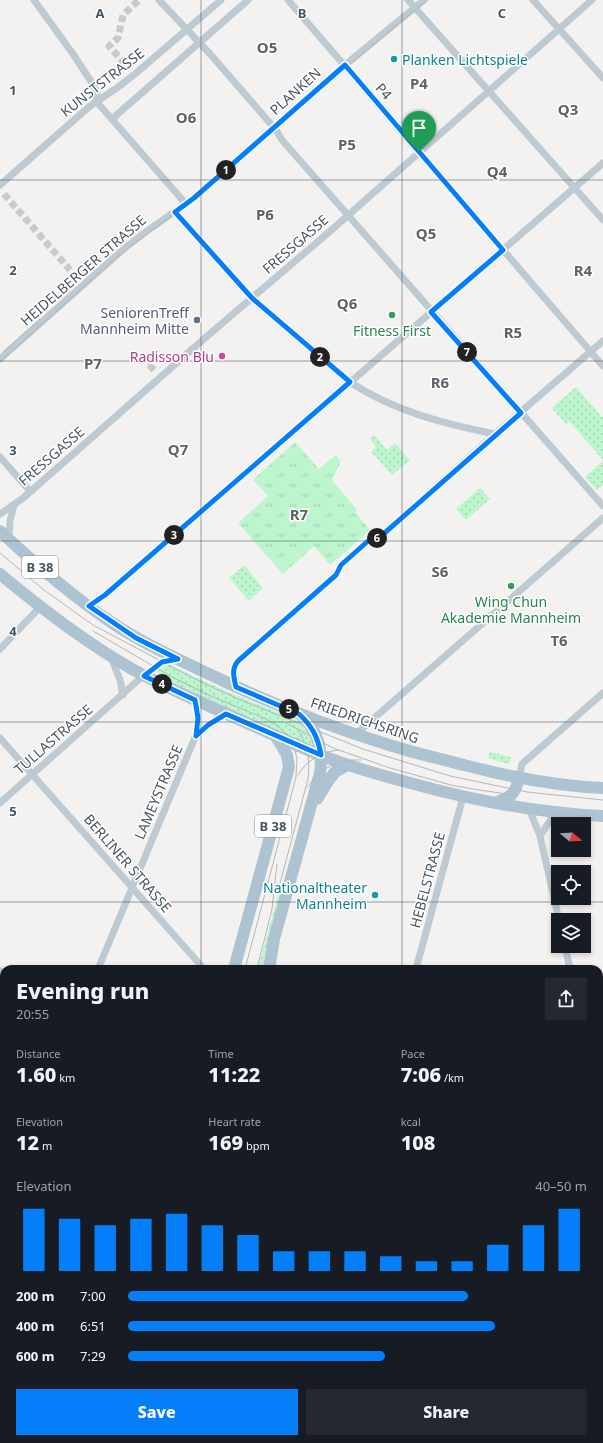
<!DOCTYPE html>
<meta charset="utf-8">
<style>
body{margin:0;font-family:"Noto Sans",sans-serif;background:#242831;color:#f1f3f6;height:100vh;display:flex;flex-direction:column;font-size:15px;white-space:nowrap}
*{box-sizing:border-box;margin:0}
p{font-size:13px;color:#9ea1a6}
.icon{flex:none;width:22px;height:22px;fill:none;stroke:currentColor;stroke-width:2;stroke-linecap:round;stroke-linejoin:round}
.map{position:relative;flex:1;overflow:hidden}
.details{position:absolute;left:0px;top:965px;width:603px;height:478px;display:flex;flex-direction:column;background:#171b24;border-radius:12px 12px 0 0;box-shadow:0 2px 6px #0003}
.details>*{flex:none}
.needle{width:26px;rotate:108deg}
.fabs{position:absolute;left:551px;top:817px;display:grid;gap:8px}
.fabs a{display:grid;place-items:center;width:40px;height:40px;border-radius:0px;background:#171b24;box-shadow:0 2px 6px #0003;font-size:20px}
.pin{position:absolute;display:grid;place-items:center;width:34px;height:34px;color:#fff;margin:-41px -17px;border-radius:50% 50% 50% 0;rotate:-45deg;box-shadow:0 0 4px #0007}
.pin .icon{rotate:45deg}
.km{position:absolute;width:20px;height:20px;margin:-10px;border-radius:50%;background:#222;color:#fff;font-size:11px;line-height:20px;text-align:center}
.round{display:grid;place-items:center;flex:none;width:42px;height:42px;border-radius:0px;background:#242831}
.summary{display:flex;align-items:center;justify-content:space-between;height:68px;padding:0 16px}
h1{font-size:22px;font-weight:800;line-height:30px}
.metrics{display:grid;grid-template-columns:repeat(3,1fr);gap:6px;height:68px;padding:4px 16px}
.metrics div{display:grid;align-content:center}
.metrics b{font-size:20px;font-weight:800}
.metrics small{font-size:11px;font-weight:400}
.metrics p{font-size:11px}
.chart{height:112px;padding:8px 16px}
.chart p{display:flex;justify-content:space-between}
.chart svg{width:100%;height:72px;margin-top:4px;stroke:#057efa;stroke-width:6}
.button{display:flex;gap:8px;margin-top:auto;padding:8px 16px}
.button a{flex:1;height:46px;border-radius:0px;background:#057efa;color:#fff;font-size:16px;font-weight:800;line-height:46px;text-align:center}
.button a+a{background:#242831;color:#f1f3f6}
ul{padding:0 16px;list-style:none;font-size:13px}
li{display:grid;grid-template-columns:64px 48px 1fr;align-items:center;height:30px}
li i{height:10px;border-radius:5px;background:#057efa}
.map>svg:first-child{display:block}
</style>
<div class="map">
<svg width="603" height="1443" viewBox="0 0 603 1443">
<defs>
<pattern id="grass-dots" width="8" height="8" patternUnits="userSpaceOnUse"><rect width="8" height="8" fill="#bcf5ce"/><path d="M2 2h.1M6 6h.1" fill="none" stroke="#a3d4b3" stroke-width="1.8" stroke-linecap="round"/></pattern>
<pattern id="park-tufts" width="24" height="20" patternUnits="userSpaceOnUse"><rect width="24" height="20" fill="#bcf5ce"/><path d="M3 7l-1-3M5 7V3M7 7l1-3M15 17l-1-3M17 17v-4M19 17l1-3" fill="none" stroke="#a3d4b3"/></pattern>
</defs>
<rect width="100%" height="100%" fill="#f4f1f1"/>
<path fill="#fee1e1" d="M 332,1439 L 459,1439 L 455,1443 L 336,1443 Z"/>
<g fill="url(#grass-dots)">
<path d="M 576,387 L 602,417 L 603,416 L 603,460 L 569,421 L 566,424 L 552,408 Z"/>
<path d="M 374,435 L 387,450 L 395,443 L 410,460 L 392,475 L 371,452 L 376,447 L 370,439 Z"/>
<path d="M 603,461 L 603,485 L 597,490 L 585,477 Z"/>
<path d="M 480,488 L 490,499 L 466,520 L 456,509 Z"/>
<path d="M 244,565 L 263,588 L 249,601 L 229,578 Z"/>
<path d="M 167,664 L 231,693 L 296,720 L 307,731 L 314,747 L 313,748 L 160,677 L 158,671 Z"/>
<path d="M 490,752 L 511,757 L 509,764 L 488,758 Z"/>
<path d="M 279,891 L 282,892 L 264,960 L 263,969 L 258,969 Z"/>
<path d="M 603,1330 L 603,1443 L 497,1443 L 501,1439 L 599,1439 L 599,1334 Z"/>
</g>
<g fill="url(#park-tufts)">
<path d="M 295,442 L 319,469 L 336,455 L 341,461 L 332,480 L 357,510 L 355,512 L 370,530 L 330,565 L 314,546 L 283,574 L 238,523 L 268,496 L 253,480 Z"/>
<path d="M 4,1310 L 4,1439 L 196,1439 L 192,1443 L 0,1443 L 0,1313 Z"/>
</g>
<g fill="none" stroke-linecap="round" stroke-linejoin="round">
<g stroke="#c8cacd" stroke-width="7" stroke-dasharray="7 3.5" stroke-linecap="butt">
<path d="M 125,64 L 109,46 L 118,38 L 123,15 L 139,0"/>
<path d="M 4,194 L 70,270"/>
<path d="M 154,370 L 151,367 L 154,358"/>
</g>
<g stroke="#bdcad2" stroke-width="7">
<path d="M 34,0 L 73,54 L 94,86 L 97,93 L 96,101 L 186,204"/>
<path d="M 159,0 L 211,55 L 276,130 L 282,140 L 603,506"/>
<path d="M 288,0 L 603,366"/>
<path d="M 408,0 L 603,220"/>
<path d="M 533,0 L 603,78"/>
<path d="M 112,119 L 248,0"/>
<path d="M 0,185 L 90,106 L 117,88 L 135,74 L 221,0"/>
<path d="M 175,212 L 252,299 L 350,382 C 393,411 445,424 495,434"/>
<path d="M 0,359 L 126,247 L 147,231 L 194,198 L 345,65 L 424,0"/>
<path d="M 0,457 L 30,491"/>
<path d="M 0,514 L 22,499 L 205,338 L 328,233 L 592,0"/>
<path d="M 9,540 L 10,521 L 14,505"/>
<path d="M 89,606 L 105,595 L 603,163"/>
<path d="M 0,649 L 40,607"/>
<path d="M 111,657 L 120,680 L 123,695"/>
<path d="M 236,687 L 234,668 L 238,661 L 336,575 L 341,565 L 368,541 L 380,537 L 495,434 L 603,341"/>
<path d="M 356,734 L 603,518"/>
<path d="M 196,735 L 208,725 L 226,714"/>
<path d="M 0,738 L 204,969"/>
<path d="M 519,778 L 522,764 L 603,693"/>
<path d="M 0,803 L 144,675 L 162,662 L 175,659"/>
<path d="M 529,809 L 540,836 L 559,920"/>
<path d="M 540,836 L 555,813"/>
<path d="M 565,946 L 570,969"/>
<path d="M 98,969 L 196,735 L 198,718 L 195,701"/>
<path d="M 416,969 L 463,797"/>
<path d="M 0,971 L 4,975"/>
<path d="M 0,1043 L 4,1043"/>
<path d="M 0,1100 L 4,1096"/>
<path d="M 0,1264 L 4,1269"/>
<path d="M 0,1288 L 4,1285"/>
<path d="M 309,1439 L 313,1443"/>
<path d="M 260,1443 L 264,1439"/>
</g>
<g stroke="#c0ceda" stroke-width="10">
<path d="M 599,1048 L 603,1043"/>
<path d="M 599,1096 L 603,1096"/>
<path d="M 599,1291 L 603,1287"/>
<path d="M 461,1443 L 465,1439"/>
</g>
<g stroke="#aec3d2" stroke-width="12">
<path d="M 0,531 C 34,563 70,594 108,620 C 140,642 175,658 209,674 C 265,701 324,725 383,743 C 410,752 437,758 464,765 C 510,777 556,786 603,788"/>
<path d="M 0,574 C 42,609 85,642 132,669 C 170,690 210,706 249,724 C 273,734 297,746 322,756 C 352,767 383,776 414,784 C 476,801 538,813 603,816"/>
<path d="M 317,799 L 328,781 L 335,772 L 347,765"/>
<path d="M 495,803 C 511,797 515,795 519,778"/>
<path d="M 234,969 L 289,767 L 287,755 L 275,735"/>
<path d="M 269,969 L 274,939 L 320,773 C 323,751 318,731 302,716"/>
<path d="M 599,1372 L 603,1376"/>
<path d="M 599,1400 L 603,1403"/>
</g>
<g stroke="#b2b7bc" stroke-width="1">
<path d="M 279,120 L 319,84"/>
<path d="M 4,351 L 40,319"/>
<path d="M 0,362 L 118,256 L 148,233 L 186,206 L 235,166 L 347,67 L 427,0"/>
<path d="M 0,553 L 44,590 L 93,625 L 195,679 L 236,698 L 363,749 L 450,776 L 527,792 L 603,800"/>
<path d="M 93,631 L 172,677 L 211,696 L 266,719 L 278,726 L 289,736 L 293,744 L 297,758 L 296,777 L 245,969"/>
<path d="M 286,723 L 333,748 L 390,768 L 451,785 L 473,789 L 513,795"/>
<path d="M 298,775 C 307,760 321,752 338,750"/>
<path d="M 308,787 C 319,768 339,759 361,760"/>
<path d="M 280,883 L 308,779 C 310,762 309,746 298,731"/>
<path d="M 257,969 L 272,909 L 277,864"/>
<path d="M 599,1380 L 603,1383"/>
<path d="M 599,1387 L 603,1391"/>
</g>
<defs>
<g id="rail">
<path d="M 599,1304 L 603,1299"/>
<path d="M 473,1443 L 477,1439"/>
</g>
</defs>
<use href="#rail" stroke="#b2b7bc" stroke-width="4"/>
<use href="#rail" stroke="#fff" stroke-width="2.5" stroke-dasharray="8" stroke-linecap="butt"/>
</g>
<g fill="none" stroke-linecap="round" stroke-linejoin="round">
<defs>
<path id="route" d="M 345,65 L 503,250 L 431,312 L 521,413 L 380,537 L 368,541 L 341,565 L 336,575 L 238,661 C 231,669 234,678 236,687 L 299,714 C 312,726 318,737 321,755 L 226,714 L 208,725 L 196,736 L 198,718 L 195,700 L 144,676 L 162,662 L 178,659 L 136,638 L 89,606 L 105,595 L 350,382 L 252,298 L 175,212 L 194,198 Z"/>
</defs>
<use href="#route" stroke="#fff" stroke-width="8"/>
<use href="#route" stroke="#057efa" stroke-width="5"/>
</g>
<path fill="none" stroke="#465661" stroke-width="1" stroke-opacity="0.55" d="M 201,0 L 201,969M 402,0 L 402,969M 0,180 L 603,180M 0,361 L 603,361M 0,541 L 603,541M 0,722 L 603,722M 0,902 L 603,902M 0,1082 L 4,1082M 599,1082 L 603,1082M 0,1263 L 4,1263M 599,1263 L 603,1263M 201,1439 L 201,1443M 402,1439 L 402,1443"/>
<g fill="#0f9aa8" stroke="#fff" stroke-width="1.5">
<circle cx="394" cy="59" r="4"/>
<circle cx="375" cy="895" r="4"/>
</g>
<g fill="#2e9e5b" stroke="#fff" stroke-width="1.5">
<circle cx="392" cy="315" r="4"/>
<circle cx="511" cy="586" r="4"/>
</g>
<circle fill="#5c6f8a" stroke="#fff" stroke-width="1.5" cx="197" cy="320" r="4"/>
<circle fill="#d1479c" stroke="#fff" stroke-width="1.5" cx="222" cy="356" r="4"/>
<g text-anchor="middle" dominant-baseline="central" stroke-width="3" stroke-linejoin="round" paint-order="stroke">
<g fill="#fff" stroke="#7e8990" stroke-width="1">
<rect x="22" y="556" width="36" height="22" rx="3"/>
<rect x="255" y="815" width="36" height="22" rx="3"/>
</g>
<g font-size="13" font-weight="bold" fill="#465661">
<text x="40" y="567">B 38</text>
<text x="273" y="826">B 38</text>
</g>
<g font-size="14" fill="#0d838f" stroke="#fff" text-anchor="start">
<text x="402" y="59">Planken Lichtspiele</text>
<text x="367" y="887" text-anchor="end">Nationaltheater<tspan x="367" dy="16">Mannheim</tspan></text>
</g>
<g font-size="14" fill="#465661" stroke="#fff">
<text transform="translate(102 82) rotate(-38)">KUNSTSTRASSE</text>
<text transform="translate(295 91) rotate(-42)">PLANKEN</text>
<text transform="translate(384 91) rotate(49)">P4</text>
<text transform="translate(295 244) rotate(-41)">FRESSGASSE</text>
<text transform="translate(83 270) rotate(-41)">HEIDELBERGER STRASSE</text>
<text transform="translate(51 456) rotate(-41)">FRESSGASSE</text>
<text transform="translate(365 720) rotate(19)">FRIEDRICHSRING</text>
<text transform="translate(53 739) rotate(-41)">TULLASTRASSE</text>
<text transform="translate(158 792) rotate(-67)">LAMEYSTRASSE</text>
<text transform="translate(128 863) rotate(49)">BERLINER STRASSE</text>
<text transform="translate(427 880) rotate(-75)">HEBELSTRASSE</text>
</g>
<g font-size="14" fill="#4e5e75" stroke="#fff" text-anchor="end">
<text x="189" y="312">SeniorenTreff<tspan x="189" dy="16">Mannheim Mitte</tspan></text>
</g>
<g font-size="14" fill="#27864d" stroke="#fff">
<text x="392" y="330">Fitness First</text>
<text x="511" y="601">Wing Chun<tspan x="511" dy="16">Akademie Mannheim</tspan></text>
</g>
<g font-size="14" fill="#b23c85" stroke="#fff" text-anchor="end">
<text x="214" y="356">Radisson Blu</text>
</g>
<g font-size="15" font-weight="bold" fill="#5d6267" stroke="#fff">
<text x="267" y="47">O5</text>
<text x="419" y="83">P4</text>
<text x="568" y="109">Q3</text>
<text x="186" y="117">O6</text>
<text x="347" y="144">P5</text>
<text x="497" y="171">Q4</text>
<text x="265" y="214">P6</text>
<text x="426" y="233">Q5</text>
<text x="583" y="270">R4</text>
<text x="347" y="303">Q6</text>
<text x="513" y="332">R5</text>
<text x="93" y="363">P7</text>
<text x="440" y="382">R6</text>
<text x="178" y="449">Q7</text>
<text x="299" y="514">R7</text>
<text x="440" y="571">S6</text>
<text x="559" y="640">T6</text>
</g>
</g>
<g font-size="13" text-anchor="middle" font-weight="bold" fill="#465661" stroke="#fff" stroke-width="3" stroke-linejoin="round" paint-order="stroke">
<text x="100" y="18">A</text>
<text x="302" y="18">B</text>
<text x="502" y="18">C</text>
<text x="13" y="95">1</text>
<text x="13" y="275">2</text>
<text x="13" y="455">3</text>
<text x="13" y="636">4</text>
<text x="13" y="816">5</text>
</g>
</svg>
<div class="fabs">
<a><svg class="needle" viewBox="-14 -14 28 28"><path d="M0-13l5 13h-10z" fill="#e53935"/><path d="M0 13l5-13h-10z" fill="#9ea1a6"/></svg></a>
<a><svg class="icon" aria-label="locate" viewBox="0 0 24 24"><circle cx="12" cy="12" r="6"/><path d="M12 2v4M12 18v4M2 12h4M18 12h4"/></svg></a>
<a><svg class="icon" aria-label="layers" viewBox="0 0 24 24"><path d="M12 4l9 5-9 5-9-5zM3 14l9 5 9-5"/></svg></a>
</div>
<div class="pin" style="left:419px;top:152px;background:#1e9e55"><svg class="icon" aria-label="arrive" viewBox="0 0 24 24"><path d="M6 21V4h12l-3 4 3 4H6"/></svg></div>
<b class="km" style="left:226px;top:170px">1</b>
<b class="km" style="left:320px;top:357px">2</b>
<b class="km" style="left:174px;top:535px">3</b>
<b class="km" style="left:162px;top:684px">4</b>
<b class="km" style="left:289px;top:709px">5</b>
<b class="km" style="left:377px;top:538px">6</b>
<b class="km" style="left:467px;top:352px">7</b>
<section class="details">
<div class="summary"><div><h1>Evening run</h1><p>20:55</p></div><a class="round"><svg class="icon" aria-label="share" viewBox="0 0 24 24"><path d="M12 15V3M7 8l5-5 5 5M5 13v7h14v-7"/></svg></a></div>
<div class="metrics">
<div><p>Distance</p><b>1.60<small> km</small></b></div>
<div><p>Time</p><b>11:22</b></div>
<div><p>Pace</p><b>7:06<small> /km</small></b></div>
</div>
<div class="metrics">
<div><p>Elevation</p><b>12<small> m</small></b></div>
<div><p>Heart rate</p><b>169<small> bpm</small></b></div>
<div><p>kcal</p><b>108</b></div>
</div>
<div class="chart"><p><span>Elevation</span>40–50 m</p>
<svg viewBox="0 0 160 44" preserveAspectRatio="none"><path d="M5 44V6M15 44V12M25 44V16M35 44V12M45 44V9M55 44V16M65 44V22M75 44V32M85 44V32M95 44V32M105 44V35M115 44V38M125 44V38M135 44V28M145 44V16M155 44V6"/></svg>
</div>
<ul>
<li><b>200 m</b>7:00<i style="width:74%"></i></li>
<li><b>400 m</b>6:51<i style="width:80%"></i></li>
<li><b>600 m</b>7:29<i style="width:56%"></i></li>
</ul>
<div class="button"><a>Save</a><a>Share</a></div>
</section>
</div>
